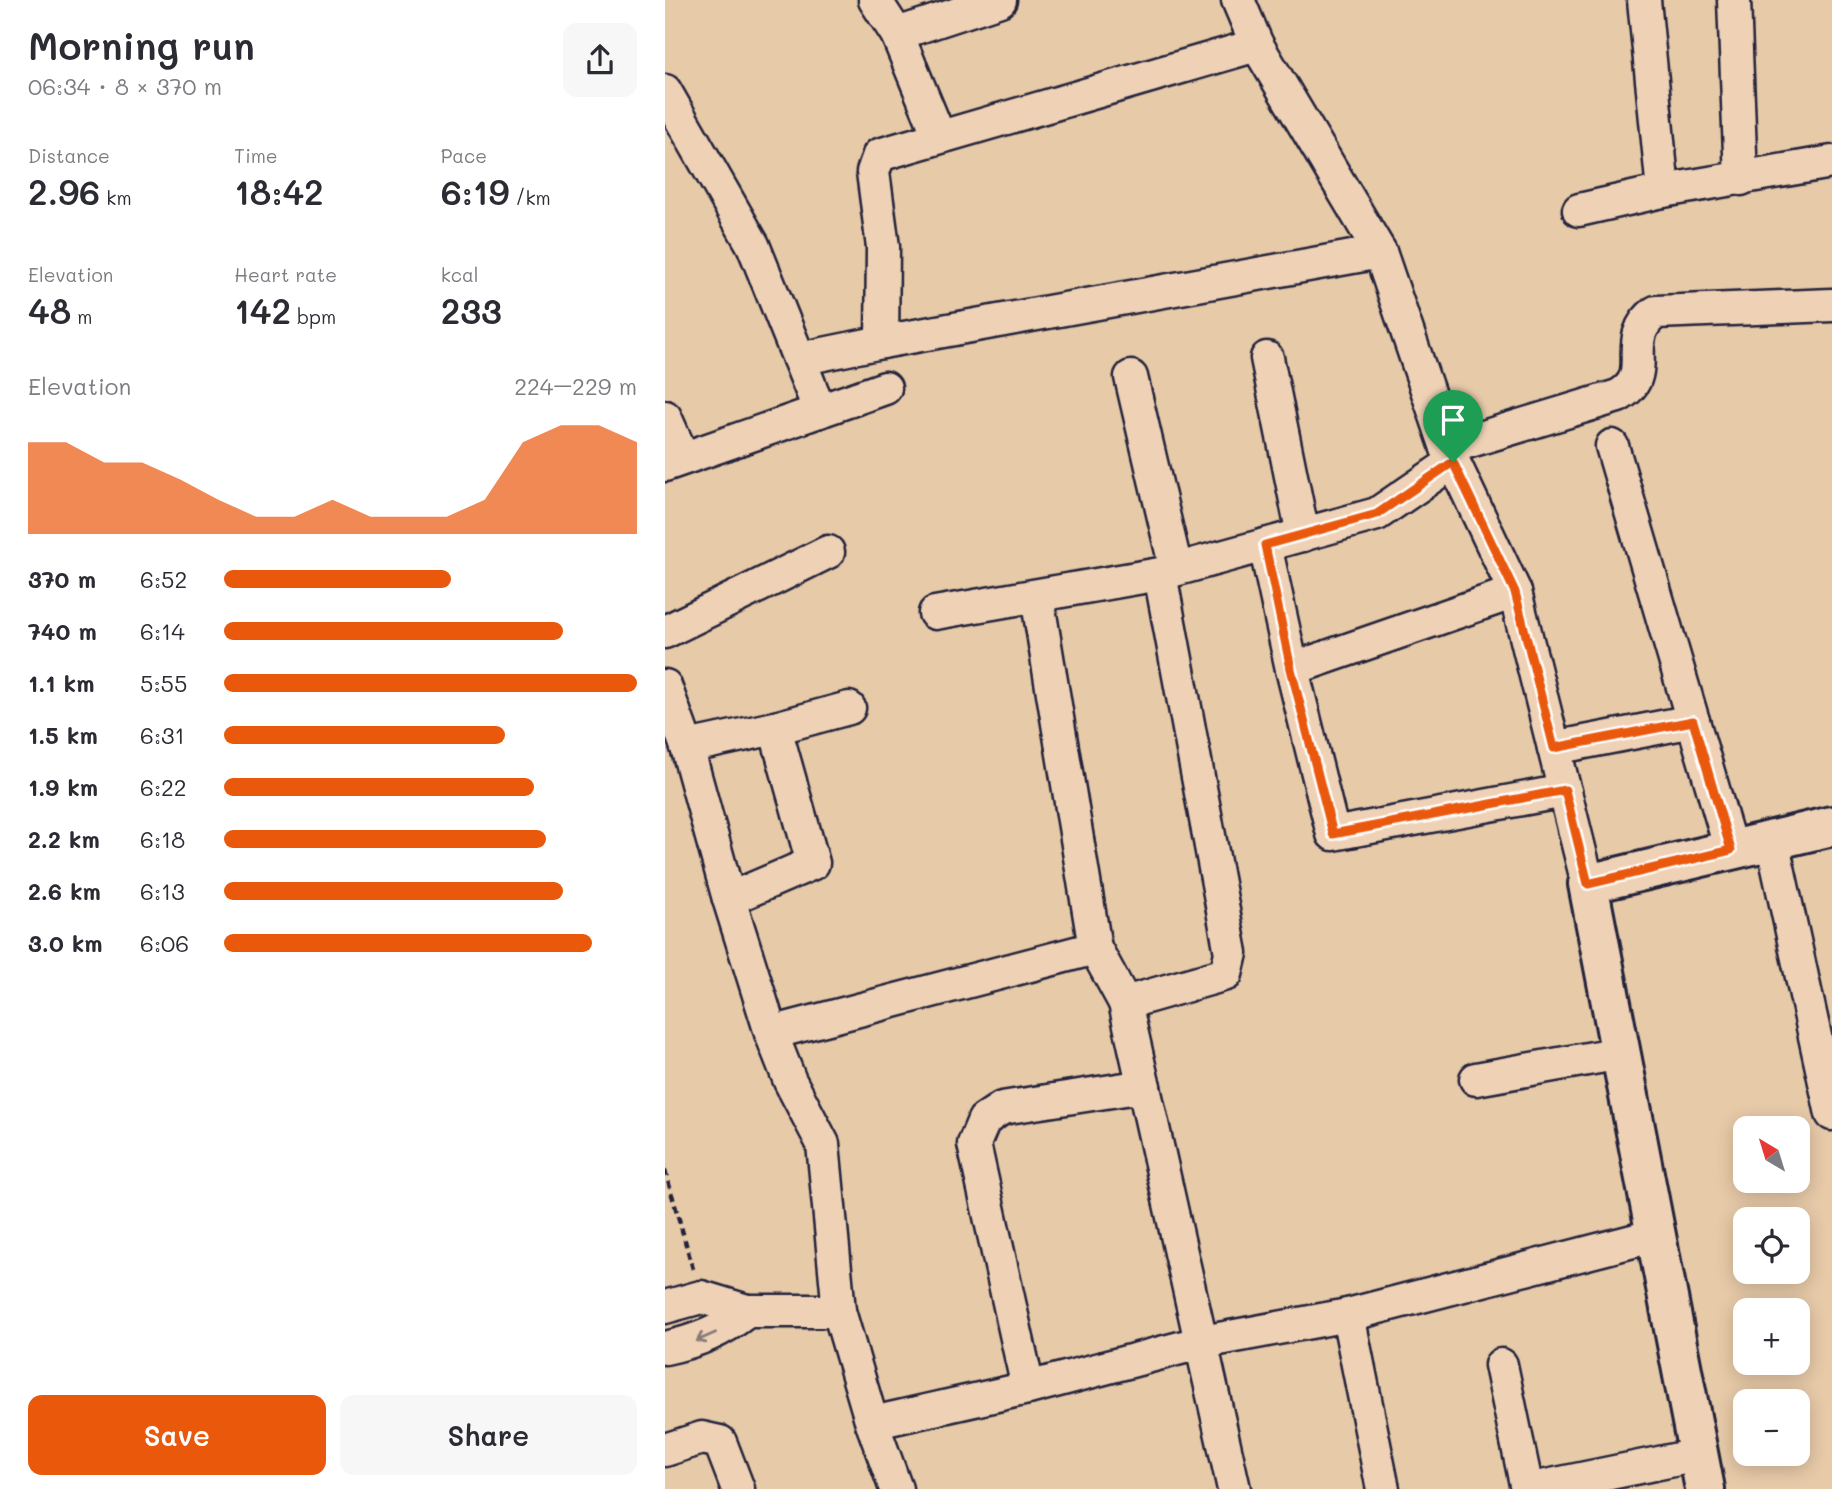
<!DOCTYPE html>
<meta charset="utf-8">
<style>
body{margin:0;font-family:Mali,sans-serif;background:#f7f7f7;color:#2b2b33;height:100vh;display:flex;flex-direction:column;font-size:26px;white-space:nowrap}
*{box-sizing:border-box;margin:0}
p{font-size:23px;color:#7c7c81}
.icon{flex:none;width:38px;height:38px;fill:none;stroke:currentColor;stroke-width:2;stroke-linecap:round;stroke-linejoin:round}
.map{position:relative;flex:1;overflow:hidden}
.side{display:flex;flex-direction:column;background:#fff;width:665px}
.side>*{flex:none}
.needle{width:46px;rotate:322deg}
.controls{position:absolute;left:1068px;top:1116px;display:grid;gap:14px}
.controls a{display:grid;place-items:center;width:77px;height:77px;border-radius:14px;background:#fff;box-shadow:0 4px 18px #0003;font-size:35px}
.pin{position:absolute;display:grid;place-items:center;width:60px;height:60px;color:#fff;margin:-72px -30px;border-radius:50% 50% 50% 0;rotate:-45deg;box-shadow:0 0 7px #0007}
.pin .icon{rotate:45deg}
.round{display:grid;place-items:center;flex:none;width:74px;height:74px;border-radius:14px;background:#f7f7f7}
.head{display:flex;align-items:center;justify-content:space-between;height:119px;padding:0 28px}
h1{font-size:38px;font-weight:600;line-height:52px}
.metrics{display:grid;grid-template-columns:repeat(3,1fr);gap:10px;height:119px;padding:7px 28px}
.metrics div{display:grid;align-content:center}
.metrics b{font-size:35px;font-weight:600}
.metrics small{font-size:19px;font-weight:400}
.metrics p{font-size:19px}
.chart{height:196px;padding:14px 28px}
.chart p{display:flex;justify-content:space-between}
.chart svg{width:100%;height:126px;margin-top:7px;fill:#ea580c;opacity:.7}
.action{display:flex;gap:14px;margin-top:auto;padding:14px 28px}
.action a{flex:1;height:80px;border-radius:14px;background:#ea580c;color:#fff;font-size:28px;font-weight:600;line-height:80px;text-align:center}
.action a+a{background:#f7f7f7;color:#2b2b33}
ul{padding:0 28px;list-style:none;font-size:23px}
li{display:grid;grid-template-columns:112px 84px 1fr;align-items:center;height:52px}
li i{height:18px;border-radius:9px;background:#ea580c}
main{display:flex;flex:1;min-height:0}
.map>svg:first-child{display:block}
</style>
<main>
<section class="side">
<div class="head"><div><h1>Morning run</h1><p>06:34 · 8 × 370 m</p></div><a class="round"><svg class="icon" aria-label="share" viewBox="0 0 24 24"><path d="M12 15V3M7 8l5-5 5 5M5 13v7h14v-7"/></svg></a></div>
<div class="metrics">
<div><p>Distance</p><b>2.96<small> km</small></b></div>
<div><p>Time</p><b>18:42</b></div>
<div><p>Pace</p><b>6:19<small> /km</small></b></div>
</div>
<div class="metrics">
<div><p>Elevation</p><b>48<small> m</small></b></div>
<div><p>Heart rate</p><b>142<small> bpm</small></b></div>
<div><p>kcal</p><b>233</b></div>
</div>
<div class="chart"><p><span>Elevation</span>224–229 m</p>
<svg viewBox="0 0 160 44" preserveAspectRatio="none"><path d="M0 44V12L10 12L20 19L30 19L40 25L50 32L60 38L70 38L80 32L90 38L100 38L110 38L120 32L130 12L140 6L150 6L160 12V44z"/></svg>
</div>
<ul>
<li><b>370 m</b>6:52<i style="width:55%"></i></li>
<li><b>740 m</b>6:14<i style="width:82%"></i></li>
<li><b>1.1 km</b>5:55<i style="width:100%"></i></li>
<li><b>1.5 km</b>6:31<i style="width:68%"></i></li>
<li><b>1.9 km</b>6:22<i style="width:75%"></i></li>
<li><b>2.2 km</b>6:18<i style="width:78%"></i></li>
<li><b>2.6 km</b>6:13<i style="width:82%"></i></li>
<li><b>3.0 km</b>6:06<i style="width:89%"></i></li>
</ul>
<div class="action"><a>Save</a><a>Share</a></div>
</section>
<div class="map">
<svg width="1167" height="1489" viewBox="0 0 1167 1489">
<rect width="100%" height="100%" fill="#e7caa8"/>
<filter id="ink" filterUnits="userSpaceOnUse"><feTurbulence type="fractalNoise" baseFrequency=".0143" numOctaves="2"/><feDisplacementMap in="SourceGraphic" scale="14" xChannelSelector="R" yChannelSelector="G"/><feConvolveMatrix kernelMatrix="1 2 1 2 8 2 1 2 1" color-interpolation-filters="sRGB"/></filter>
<g filter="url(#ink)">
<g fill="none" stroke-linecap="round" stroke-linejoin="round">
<defs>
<g id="minor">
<path d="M 210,0 L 232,34 L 274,136"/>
<path d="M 573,0 L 592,45 L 715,252 L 782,448 L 850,592 L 923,884"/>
<path d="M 979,0 L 998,191"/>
<path d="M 1069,0 L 1076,179"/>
<path d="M 232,34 L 335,0"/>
<path d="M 0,91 L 88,245 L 155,411"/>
<path d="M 914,210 L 998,191 L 1167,162"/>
<path d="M 217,342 L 218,247 L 208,172 L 214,155 L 592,45"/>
<path d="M 602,358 L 638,535"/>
<path d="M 134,359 L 217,342 L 715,252"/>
<path d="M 466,377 L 511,569"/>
<path d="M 0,417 L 18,458"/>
<path d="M 947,446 L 1066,850"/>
<path d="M 782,448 L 953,396 C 993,374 953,340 991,312 L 1167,305"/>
<path d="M 0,465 L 220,388"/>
<path d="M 600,545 L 627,669 L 668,834 L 900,791"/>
<path d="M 372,596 L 430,948 L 460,1003 L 569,1489"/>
<path d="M 270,613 L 495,574 L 712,514 L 788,462"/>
<path d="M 0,632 L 163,552"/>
<path d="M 627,669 L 850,592"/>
<path d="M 0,686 L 22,747 L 64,899 L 106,1033 L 125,1081 L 158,1144 L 174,1311 L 207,1423 L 231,1489"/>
<path d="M 22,747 L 110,728 L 184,708"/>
<path d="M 889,748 L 1028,721"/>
<path d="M 1107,840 L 1167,1114"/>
<path d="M 64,899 L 148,863 L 110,728"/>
<path d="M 460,1003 L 561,974 L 566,953 L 495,574"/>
<path d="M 106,1033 L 430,948"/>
<path d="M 811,1079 L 956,1053"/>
<path d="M 0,1307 L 36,1297 L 82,1311"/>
<path d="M 683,1315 L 718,1489"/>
<path d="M 0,1348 C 32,1341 56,1332 82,1311 L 174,1311"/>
<path d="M 836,1365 L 862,1489"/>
<path d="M 363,1388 L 309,1144 L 319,1120 L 337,1108 L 479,1086"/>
<path d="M 207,1423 L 363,1388 L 538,1342 L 683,1315 L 991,1235"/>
<path d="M 0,1450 L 37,1438 L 55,1442 L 73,1489"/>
<path d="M 867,1489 L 1033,1455"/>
</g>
<path id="tertiary" d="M 1040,1489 L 923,884 L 1167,826"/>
</defs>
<use href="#minor" stroke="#22223b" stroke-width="37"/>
<use href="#tertiary" stroke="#22223b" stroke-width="44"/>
<path stroke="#22223b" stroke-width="4.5" stroke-dasharray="7 5" stroke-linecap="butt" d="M 0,1170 L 28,1269"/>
<use href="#minor" stroke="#efd2b6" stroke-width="32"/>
<use href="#tertiary" stroke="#efd2b6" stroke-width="38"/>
</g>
<defs><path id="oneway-shaft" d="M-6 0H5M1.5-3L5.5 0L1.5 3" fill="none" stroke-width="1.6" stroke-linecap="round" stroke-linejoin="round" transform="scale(1.75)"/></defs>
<use stroke="#887a78" href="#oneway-shaft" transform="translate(41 1337) rotate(156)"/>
</g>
<g fill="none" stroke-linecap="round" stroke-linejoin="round" filter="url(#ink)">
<defs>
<path id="route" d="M 788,462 L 850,592 L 889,748 L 1028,721 L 1066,850 L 923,884 L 900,790 L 668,834 L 626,669 L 600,545 L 712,514 Z"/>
</defs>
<use href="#route" stroke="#fff" stroke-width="14"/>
<use href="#route" stroke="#ea580c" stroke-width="9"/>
</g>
</svg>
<div class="controls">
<a><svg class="needle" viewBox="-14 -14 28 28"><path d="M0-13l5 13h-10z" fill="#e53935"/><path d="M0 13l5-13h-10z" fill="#7c7c81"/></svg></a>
<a><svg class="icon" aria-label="locate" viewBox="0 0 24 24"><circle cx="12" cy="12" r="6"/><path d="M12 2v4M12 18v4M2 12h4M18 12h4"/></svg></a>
<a>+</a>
<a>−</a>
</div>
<div class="pin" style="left:788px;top:462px;background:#1e9e55"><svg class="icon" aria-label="arrive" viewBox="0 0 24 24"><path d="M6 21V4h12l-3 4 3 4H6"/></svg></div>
</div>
</main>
